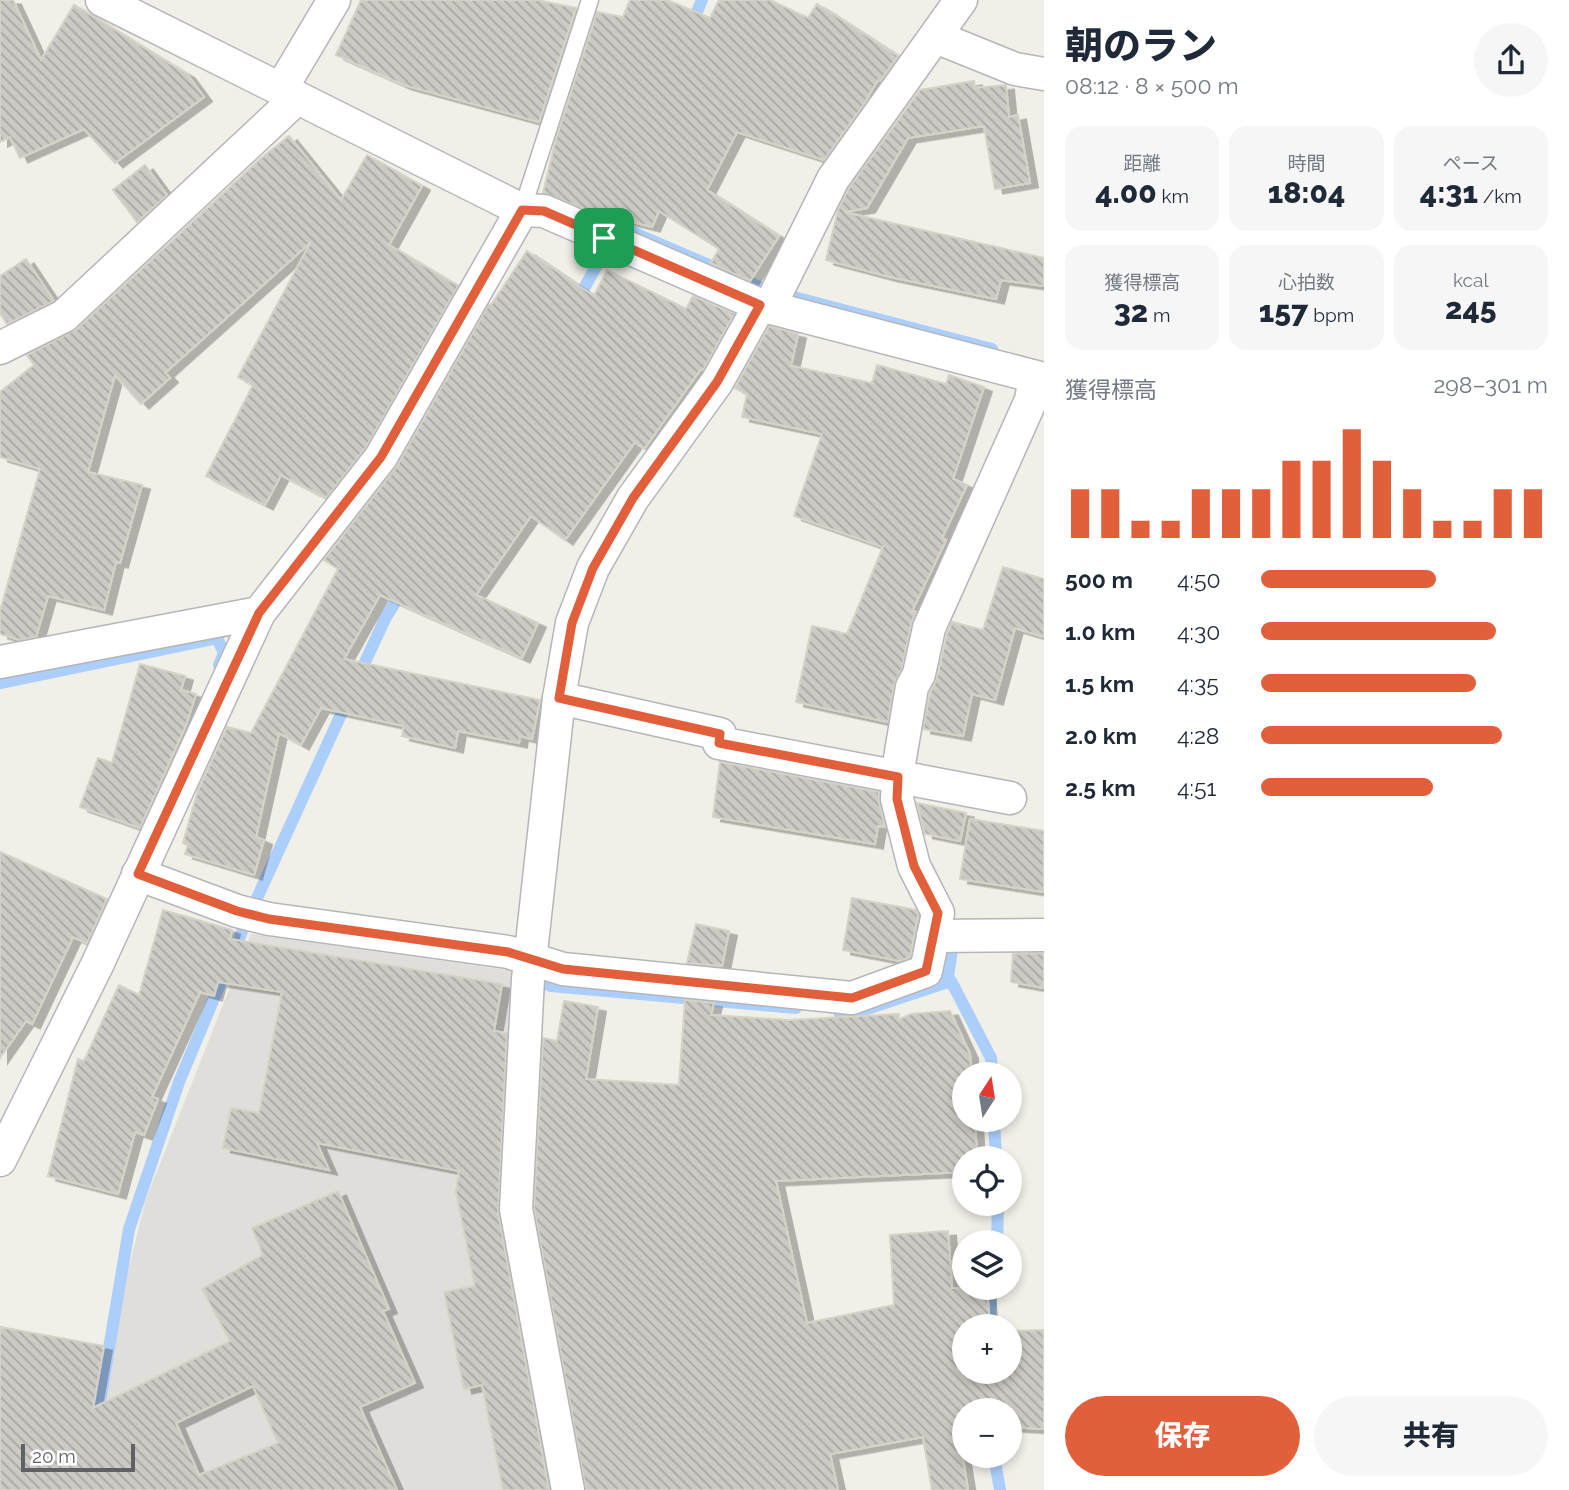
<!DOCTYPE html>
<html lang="ja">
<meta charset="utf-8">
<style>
body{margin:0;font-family:Raleway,"Noto Sans JP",sans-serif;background:#f6f6f7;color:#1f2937;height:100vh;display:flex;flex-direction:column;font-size:26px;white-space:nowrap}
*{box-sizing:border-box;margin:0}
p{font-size:23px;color:#747a83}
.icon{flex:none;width:38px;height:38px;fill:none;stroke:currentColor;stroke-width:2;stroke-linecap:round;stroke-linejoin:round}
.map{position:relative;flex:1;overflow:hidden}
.panel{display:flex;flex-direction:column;background:#fff;width:525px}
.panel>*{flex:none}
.needle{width:46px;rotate:12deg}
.controls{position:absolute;left:952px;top:1062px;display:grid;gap:14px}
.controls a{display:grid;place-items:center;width:70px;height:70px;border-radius:50%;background:#fff;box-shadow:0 4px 10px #0003;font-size:35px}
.scale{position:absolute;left:21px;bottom:18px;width:114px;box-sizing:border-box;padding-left:7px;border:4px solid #5f6167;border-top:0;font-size:19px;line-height:24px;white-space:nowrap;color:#5f6167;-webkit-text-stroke:5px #fff;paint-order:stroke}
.pin{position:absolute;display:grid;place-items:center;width:60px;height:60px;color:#fff;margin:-30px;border-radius:14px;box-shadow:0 4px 10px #0006}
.round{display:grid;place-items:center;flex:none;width:74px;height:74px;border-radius:37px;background:#f6f6f7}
.overview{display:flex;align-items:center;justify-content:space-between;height:119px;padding:0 21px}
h1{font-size:38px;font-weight:800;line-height:52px}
.figures{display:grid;grid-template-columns:repeat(3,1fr);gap:10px;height:119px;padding:7px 21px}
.figures div{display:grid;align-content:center;border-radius:18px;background:#f6f6f7;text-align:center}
.figures b{font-size:30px;font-weight:800}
.figures small{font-size:19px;font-weight:400}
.figures p{font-size:19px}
.chart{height:196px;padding:14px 21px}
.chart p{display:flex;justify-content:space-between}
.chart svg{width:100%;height:126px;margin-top:7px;stroke:#e25f3c;stroke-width:6}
.cta{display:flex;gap:14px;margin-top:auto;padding:14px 21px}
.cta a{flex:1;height:80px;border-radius:42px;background:#e25f3c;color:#fff;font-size:28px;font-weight:800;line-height:80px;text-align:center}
.cta a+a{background:#f6f6f7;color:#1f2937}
ul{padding:0 21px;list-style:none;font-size:23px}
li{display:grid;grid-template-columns:112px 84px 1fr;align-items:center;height:52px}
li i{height:18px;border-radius:9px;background:#e25f3c}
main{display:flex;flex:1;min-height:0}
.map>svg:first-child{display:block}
</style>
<main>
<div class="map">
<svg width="1044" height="1490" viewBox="0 0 1044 1490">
<defs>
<pattern id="building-back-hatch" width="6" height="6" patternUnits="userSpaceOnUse" patternTransform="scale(1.75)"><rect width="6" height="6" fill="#cccac4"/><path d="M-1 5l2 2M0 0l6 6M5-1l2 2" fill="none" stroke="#a9a7a3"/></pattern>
<filter id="shadow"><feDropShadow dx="8" dy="4.5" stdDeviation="0" flood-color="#0004"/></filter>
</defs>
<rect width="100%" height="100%" fill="#f0efe8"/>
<path fill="#dfdeda" d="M 251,934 L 514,971 L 495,1181 L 561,1490 L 0,1490 L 0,1473 L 96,1479 L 111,1338 L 146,1199 Z"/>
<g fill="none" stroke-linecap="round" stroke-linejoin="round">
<g stroke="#accefb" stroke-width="12">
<path d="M 691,25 L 702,0"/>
<path d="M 618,226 L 767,290 L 992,349"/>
<path d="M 576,303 L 615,232 L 626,203"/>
<path d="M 358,677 L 386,617 L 404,588"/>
<path d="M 0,683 L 217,638 L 224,653 L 219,665"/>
<path d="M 530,977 L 551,986 L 796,1008"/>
<path d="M 947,983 L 953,943"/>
<path d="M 839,1012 L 855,1013 L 951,981 L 991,1058 L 992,1074"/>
<path d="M 994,1120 L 996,1158"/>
<path d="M 997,1242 L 998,1204"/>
<path d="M 989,1326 L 992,1288"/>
<path d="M 984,1372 L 983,1384 L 987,1410"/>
<path d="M 97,1420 L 129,1229 L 179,1082 L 246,922 L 349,697"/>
<path d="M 994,1456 L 1000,1490"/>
</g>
</g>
<g fill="url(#building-back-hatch)" stroke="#d5d2c6" stroke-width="2" fill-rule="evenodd" filter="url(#shadow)">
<path d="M 0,0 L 13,0 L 41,60 L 74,5 L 187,74 L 204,97 L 115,163 L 84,129 L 20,158 L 10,137 L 0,142 Z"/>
<path d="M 361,0 L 537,0 L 576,8 L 539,122 L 404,85 L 336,55 Z"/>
<path d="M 630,0 L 667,0 L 710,18 L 719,0 L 770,0 L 808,18 L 817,4 L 898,56 L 880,81 L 878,80 L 867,98 L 869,97 L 824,160 L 737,132 L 707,190 L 779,236 L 750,281 L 711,263 L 719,249 L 659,211 L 652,227 L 593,212 L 543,193 L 556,139 L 597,12 L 623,17 Z"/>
<path d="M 974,81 L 975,88 L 1006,85 L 1009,117 L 1018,115 L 1030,183 L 995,189 L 984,126 L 908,138 L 867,208 L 844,212 L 1044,258 L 1044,286 L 1001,280 L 996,299 L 890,277 L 826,260 L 838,210 L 849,188 L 920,90 Z"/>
<path d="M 289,136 L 341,200 L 367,155 L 422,186 L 389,245 L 458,286 L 366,447 L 326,498 L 281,475 L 265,505 L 206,476 L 253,385 L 238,377 L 311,242 L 165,373 L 170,378 L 141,404 L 115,375 L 88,472 L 142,485 L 120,563 L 116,562 L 104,610 L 48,596 L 36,637 L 20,640 L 0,634 L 0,611 L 40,469 L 0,457 L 0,392 L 34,365 L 27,355 L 77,329 L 259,160 Z"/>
<path d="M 145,165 L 167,195 L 137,222 L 113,190 Z"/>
<path d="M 527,251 L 594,296 L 607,270 L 686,309 L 693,296 L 730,312 L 728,315 L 733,316 L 703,370 L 701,369 L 644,449 L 635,442 L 565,540 L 531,516 L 476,595 L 538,623 L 522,658 L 380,595 L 344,659 L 540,700 L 532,739 L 520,736 L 519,743 L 458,731 L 455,748 L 402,736 L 404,726 L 321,708 L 301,745 L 279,733 L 256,837 L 264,840 L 254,875 L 185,854 L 188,845 L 183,843 L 198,790 L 227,727 L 251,733 L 338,569 L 324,560 L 397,466 L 489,304 L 491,305 Z"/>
<path d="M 26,259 L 54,301 L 7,324 L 0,313 L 0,276 Z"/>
<path d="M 769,326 L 798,334 L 791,366 L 872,383 L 877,365 L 946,384 L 949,375 L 984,387 L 953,479 L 967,485 L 942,538 L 946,540 L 912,611 L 916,612 L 911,624 L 902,668 L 894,684 L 888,722 L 796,702 L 812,626 L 847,634 L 883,547 L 794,516 L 822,434 L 742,417 L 747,394 L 735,388 Z"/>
<path d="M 1003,567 L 1044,579 L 1044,637 L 1015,628 L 995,700 L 972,694 L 963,736 L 923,729 L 930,693 L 937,678 L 947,634 L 952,622 L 983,630 Z"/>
<path d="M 140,664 L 185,676 L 181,690 L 196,694 L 186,725 L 140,828 L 80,807 L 98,758 L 112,763 Z"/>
<path d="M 720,762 L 879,792 L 879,803 L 885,827 L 878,826 L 875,844 L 713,817 Z"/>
<path d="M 917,803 L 966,813 L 960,841 L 925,834 Z"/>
<path d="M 970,819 L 1044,831 L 1044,892 L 960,879 Z"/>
<path d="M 0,852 L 107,899 L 87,943 L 73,937 L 32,1024 L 26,1021 L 0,1058 Z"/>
<path d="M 852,898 L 916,910 L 918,915 L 910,957 L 900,961 L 843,950 Z"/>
<path d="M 163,910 L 232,930 L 230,939 L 502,984 L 494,1031 L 507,1033 L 498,1212 L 549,1490 L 503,1490 L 482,1385 L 464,1389 L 444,1292 L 475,1286 L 456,1192 L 459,1171 L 317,1143 L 329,1170 L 223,1148 L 231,1108 L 259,1113 L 282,992 L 218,982 L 214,996 L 200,992 L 152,1097 L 158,1099 L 144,1135 L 135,1132 L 118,1194 L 48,1176 L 78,1059 L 84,1061 L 119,985 L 139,995 Z"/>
<path d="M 696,924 L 729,931 L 722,966 L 687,963 Z"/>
<path d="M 1044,953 L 1044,988 L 1011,982 L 1013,954 Z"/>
<path d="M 685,1000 L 714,1003 L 711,1015 L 789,1020 L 899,1014 L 898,1020 L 911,1014 L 950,1011 L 970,1054 L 971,1074 L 964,1074 L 964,1120 L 975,1120 L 977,1158 L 964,1158 L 964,1172 L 776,1181 L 807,1323 L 894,1305 L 890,1235 L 948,1231 L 952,1288 L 987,1288 L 990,1326 L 964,1326 L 964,1372 L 1010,1372 L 1010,1331 L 1044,1330 L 1044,1429 L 1010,1427 L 1010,1410 L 964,1410 L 964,1424 L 957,1423 L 968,1490 L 932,1490 L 923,1437 L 830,1454 L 838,1490 L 586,1490 L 534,1208 L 543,1038 L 557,1041 L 564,1001 L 598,1007 L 586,1079 L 679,1085 Z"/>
<path d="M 338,1191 L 389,1309 L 383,1311 L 415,1383 L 360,1407 L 397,1490 L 0,1490 L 0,1327 L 104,1346 L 93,1408 L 230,1341 L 202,1289 L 263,1255 L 252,1228 ZM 253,1386 L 278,1443 L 199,1475 L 176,1423 Z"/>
</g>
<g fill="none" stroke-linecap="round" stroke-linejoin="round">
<defs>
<path id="lane" d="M 522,210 L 590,0"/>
<g id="street">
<path d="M 102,0 L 522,210 L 544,211 L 760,305 L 1044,379"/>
<path d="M 936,37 L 1015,69 L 1044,74"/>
<path d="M 281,89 L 334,0"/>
<path d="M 769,308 L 833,179 L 961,0"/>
<path d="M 0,348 L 64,316 L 297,98"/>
<path d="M 0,662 L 259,613"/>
<path d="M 559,698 L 720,734 L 719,743 L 1010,798"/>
<path d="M 138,874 L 237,911 L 269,919 L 508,952 L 563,969 L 852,998 L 926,971 L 938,913 L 914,866 L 897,799 L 899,764 L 912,687 L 919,674 L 929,628 L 1031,400 L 1035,377"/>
<path d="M 933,936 L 1044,935"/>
<path d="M 0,1160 L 97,965 L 259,613 L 381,457 L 522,210"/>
<path d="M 568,1490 L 516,1209 L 528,979 L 559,698 L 572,623 L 593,568 L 633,498 L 717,382 L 760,305"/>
</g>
</defs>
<use href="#lane" stroke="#b5b6bb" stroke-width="19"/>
<use href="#street" stroke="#b5b6bb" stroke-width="35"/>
<use href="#lane" stroke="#fff" stroke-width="16"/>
<use href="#street" stroke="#fff" stroke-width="32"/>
</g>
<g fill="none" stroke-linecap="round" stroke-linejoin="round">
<defs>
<path id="route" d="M 522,210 L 544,211 L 760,305 L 717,382 L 633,498 L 593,568 L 572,623 L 559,698 L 720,734 L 719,743 L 898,777 L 897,799 L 914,866 L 938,913 L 926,971 L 852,998 L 563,969 L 508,952 L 269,919 L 237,911 L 138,874 L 259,613 L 381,457 Z"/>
</defs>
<use href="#route" stroke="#fff" stroke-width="14"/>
<use href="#route" stroke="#e25f3c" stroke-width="9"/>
</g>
</svg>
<div class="controls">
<a><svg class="needle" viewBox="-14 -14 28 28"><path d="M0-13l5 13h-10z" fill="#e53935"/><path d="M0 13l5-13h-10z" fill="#747a83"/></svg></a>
<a><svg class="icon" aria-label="locate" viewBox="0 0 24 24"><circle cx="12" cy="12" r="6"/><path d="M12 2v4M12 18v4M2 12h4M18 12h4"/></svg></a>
<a><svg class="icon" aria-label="layers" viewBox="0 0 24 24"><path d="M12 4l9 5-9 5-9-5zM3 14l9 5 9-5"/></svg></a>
<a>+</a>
<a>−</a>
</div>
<div class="scale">20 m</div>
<div class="pin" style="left:604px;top:238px;background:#1e9e55"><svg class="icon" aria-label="arrive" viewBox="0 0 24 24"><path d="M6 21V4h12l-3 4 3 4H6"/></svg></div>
</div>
<section class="panel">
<div class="overview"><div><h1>朝のラン</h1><p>08:12 · 8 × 500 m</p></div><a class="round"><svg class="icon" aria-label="share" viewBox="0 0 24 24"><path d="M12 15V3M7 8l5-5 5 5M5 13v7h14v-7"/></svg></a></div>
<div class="figures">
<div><p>距離</p><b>4.00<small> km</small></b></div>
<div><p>時間</p><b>18:04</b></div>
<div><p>ペース</p><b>4:31<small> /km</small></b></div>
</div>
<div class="figures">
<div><p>獲得標高</p><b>32<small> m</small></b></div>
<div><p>心拍数</p><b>157<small> bpm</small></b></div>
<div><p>kcal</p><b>245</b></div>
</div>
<div class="chart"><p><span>獲得標高</span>298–301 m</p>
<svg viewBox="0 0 160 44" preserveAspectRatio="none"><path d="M5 44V27M15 44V27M25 44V38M35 44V38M45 44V27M55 44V27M65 44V27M75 44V17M85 44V17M95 44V6M105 44V17M115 44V27M125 44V38M135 44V38M145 44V27M155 44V27"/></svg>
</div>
<ul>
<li><b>500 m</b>4:50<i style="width:61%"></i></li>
<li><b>1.0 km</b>4:30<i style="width:82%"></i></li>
<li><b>1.5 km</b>4:35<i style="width:75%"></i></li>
<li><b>2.0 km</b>4:28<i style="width:84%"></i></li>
<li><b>2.5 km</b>4:51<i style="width:60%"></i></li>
</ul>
<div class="cta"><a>保存</a><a>共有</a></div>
</section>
</main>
